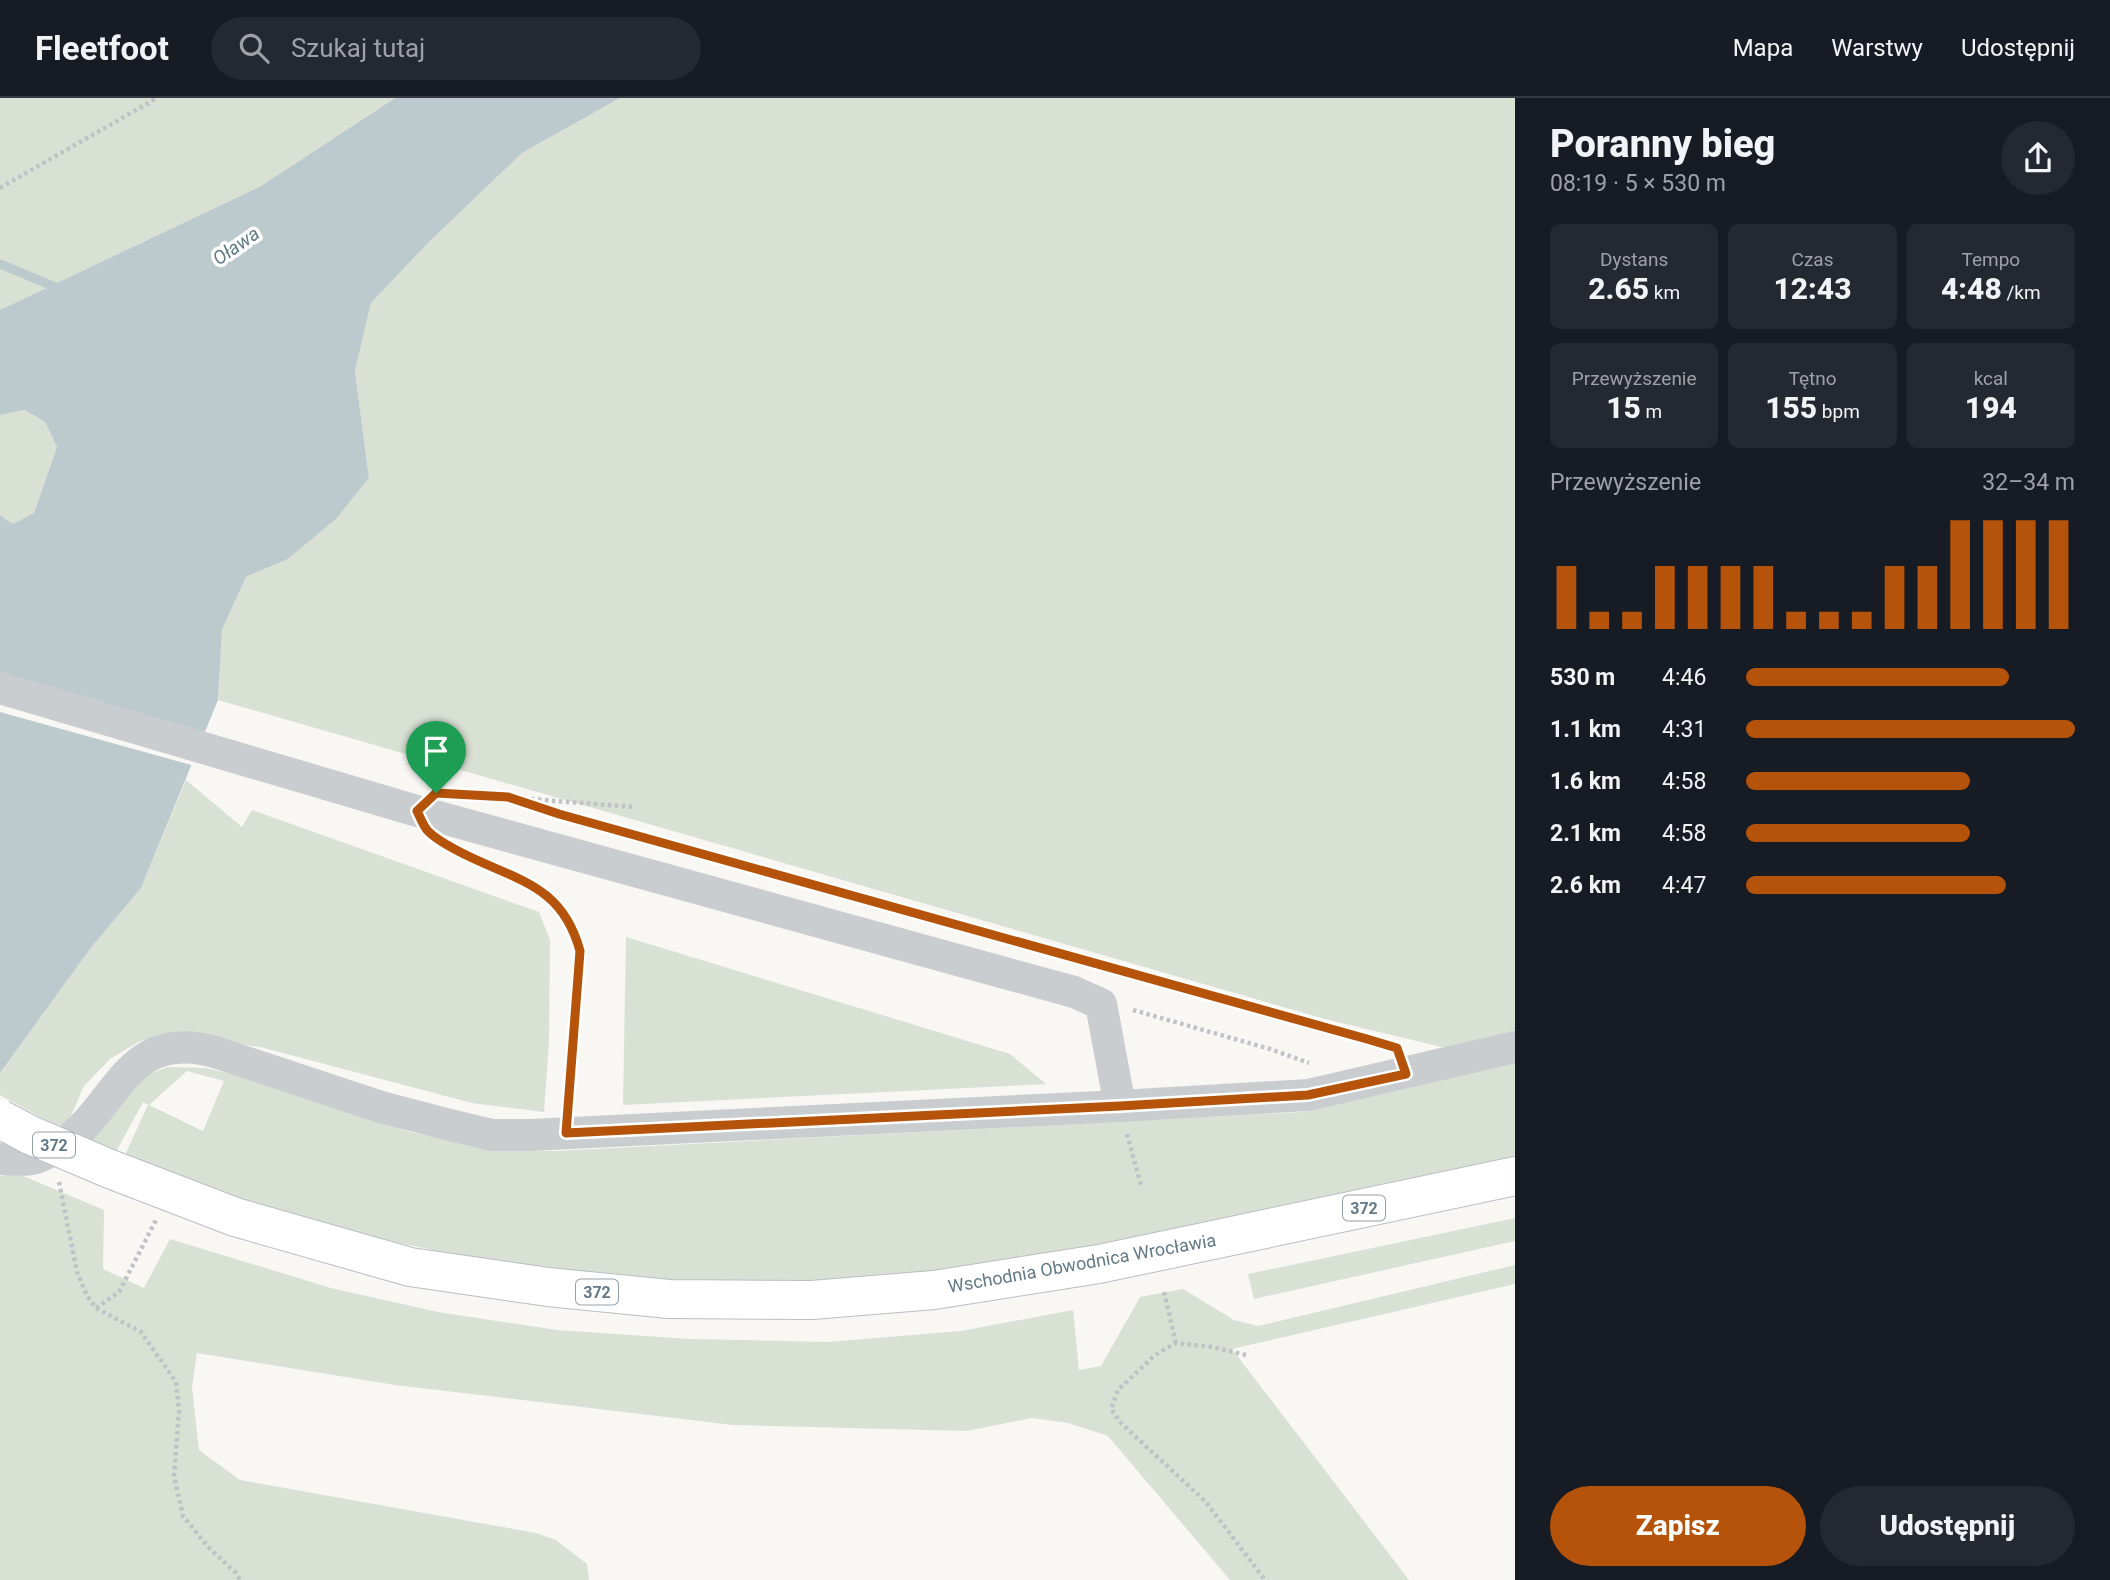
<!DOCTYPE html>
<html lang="pl">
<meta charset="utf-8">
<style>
body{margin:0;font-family:Roboto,sans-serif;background:#242831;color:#f1f3f6;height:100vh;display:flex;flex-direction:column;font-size:26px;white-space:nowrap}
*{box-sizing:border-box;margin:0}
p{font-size:23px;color:#9ea1a6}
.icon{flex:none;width:38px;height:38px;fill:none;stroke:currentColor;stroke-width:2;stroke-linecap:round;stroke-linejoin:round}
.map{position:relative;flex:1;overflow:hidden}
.details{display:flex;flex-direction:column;background:#171b24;width:595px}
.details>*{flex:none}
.pin{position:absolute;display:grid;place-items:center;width:60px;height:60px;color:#fff;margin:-72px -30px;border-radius:50% 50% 50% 0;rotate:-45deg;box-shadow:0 0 7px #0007}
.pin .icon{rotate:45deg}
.round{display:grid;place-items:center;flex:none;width:74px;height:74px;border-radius:37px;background:#242831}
.head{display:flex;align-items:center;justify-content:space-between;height:119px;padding:0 35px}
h1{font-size:38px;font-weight:800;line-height:52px}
.figures{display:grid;grid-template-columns:repeat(3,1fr);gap:10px;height:119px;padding:7px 35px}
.figures div{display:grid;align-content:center;border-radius:10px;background:#242831;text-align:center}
.figures b{font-size:30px;font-weight:800}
.figures small{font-size:19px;font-weight:400}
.figures p{font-size:19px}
.chart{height:196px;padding:14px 35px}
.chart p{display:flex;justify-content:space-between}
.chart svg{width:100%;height:126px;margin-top:7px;stroke:#b45309;stroke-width:6}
.cta{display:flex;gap:14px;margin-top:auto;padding:14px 35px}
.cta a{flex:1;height:80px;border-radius:42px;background:#b45309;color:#fff;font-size:28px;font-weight:800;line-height:80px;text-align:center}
.cta a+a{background:#242831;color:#f1f3f6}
ul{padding:0 35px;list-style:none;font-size:23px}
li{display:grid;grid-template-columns:112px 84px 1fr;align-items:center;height:52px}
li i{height:18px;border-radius:9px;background:#b45309}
header{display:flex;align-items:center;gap:42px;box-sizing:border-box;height:98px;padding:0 35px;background:#171b24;border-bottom:2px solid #363941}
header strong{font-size:33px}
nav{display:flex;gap:38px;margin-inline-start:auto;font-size:24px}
.search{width:490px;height:63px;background:#242831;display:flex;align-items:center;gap:18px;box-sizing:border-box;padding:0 24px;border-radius:38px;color:#9ea1a6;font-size:26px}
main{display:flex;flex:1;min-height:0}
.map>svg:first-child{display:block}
</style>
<header>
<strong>Fleetfoot</strong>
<div class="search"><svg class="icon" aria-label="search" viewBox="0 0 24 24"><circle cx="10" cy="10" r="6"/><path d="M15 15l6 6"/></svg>Szukaj tutaj</div>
<nav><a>Mapa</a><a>Warstwy</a><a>Udostępnij</a></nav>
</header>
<main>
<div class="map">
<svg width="1515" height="1482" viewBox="0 0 1515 1482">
<rect width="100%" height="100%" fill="#f8f7f4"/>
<g fill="#d9e0d4" fill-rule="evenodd">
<path d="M 0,0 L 395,0 L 261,88 L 0,212 Z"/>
<path d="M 620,0 L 1515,0 L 1515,936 L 1450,951 L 1325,921 L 218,602 L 222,532 L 246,479 L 288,461 L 336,421 L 369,380 L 355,273 L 371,205 L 428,145 L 522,55 Z"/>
<path d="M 25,312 L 45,324 L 57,349 L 34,415 L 13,426 L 0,417 L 0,317 Z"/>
<path d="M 186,682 L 242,729 L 252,712 L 539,814 L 550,842 L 549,944 L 544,1014 L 472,1005 L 260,949 L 190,939 L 165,938 L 140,943 L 110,961 L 84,988 L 66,1029 L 49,1024 L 0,997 L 0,975 L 90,851 L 141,790 Z"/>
<path d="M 626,839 L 1010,956 L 1046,986 L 623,1007 Z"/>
<path d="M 1515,965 L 1515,1063 L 1214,1127 L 928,1176 L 857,1182 L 739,1186 L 634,1183 L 491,1164 L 365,1138 L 270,1112 L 125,1057 L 148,1007 L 143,1004 L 117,1052 L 92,1042 L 129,995 L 149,976 L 168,969 L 206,970 L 239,978 L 410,1034 L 503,1053 L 557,1053 L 1303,1014 ZM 187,973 L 224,983 L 203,1033 L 149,1007 Z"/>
<path d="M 16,1075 L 104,1112 L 103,1171 L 144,1190 L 170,1141 L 331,1190 L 438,1214 L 557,1232 L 689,1241 L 828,1244 L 961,1233 L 1073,1212 L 1079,1272 L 1101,1268 L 1140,1199 L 1183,1191 L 1234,1222 L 1258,1228 L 1515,1167 L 1515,1186 L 1232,1251 L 1409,1482 L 1230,1482 L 1108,1338 L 1068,1325 L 1032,1320 L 966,1333 L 733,1327 L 395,1287 L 197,1255 L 192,1289 L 199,1352 L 240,1382 L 536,1435 L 556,1442 L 587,1466 L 589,1482 L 0,1482 L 0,1078 Z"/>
<path d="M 1515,1120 L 1515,1143 L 1254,1201 L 1248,1176 Z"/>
</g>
<path fill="#bccace" d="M 395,0 L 620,0 L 522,55 L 428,145 L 371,205 L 355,273 L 369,380 L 336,421 L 288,461 L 246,479 L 222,532 L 218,602 L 141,790 L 90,851 L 0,975 L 0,417 L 13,426 L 34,415 L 57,349 L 45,324 L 25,312 L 0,317 L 0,212 L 261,88 Z"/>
<path fill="#f8f7f4" d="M 0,584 L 206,640 L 195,668 L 0,614 Z"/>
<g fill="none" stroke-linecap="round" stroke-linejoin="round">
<path stroke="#bccace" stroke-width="9" d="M 0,166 L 60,191"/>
<defs>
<g id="major">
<path d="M 110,1071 L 235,1119 L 410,1169 L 548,1189 L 669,1201 L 812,1202 L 934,1192 L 1099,1166"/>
<path d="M 1213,1142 L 1515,1078"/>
</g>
</defs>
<use href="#major" stroke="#babec2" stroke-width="40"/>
<g stroke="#c0c3c5" stroke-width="4.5" stroke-dasharray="3.5 3.5" stroke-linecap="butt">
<path d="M 0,90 L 157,0"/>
<path d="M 482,697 L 508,699"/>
<path d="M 508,699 L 559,717 L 1385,947"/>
<path d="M 517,700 L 635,709"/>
<path d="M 480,763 C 530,788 564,792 580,853 L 568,1006"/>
<path d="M 1133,912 L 1270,951 L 1309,965"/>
<path d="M 1127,1036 L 1141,1087"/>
<path d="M 59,1084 L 77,1174 L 87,1198 L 96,1210 L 141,1234 L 176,1284 L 179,1313 L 174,1378 L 183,1418 L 209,1450 L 236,1475 L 240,1482"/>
<path d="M 1164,1194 L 1176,1245"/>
<path d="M 96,1210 L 119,1194 L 156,1122"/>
<path d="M 1246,1257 L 1212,1249 L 1176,1245 L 1155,1257 L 1118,1292 L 1111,1311 L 1121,1325 L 1206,1404 L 1265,1482"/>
</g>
<g stroke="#cacdd0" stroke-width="32">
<path d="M 0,590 L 417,713 L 1074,894 L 1101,906 L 1120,1008"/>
<path d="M 0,1061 C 10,1061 22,1063 32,1061 C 42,1059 53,1052 61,1047 C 119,1009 125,929 215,954 L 381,1009 L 446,1026 L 492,1037 L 531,1037 L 1120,1008 L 1308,997 L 1515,949"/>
</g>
<use href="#major" stroke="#fff" stroke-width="38"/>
<defs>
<g id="major-bridge">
<path d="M 0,1021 L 30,1037 L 110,1071"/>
<path d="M 1099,1166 L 1213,1142"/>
</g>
</defs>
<use href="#major-bridge" stroke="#babec2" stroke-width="40" stroke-linecap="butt"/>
<use href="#major-bridge" stroke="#fff" stroke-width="38"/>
</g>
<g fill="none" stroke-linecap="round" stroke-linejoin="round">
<defs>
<path id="route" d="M 436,695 L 508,699 L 559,716 L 1367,941 L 1397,950 L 1406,976 L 1308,997 L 1120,1008 L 566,1035 L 580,853 C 562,787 518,783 464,756 C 452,750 436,742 427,732 C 423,727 420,719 417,713 Z"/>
</defs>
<use href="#route" stroke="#fff" stroke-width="14"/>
<use href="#route" stroke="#b45309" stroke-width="9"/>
</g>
<g text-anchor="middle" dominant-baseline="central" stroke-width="7" stroke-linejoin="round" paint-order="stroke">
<g fill="#fff" stroke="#92a1ac" stroke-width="2">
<rect x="33" y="1034.5" width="42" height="25" rx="5"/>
<rect x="1343" y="1097.5" width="42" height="25" rx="5"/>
<rect x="576" y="1181.5" width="42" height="25" rx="5"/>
</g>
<g font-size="16" font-weight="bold" fill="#637988">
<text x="54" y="1047">372</text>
<text x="1364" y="1110">372</text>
<text x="597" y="1194">372</text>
</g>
<g font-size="18" fill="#637988" stroke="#fff">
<text transform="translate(1082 1165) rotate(-10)">Wschodnia Obwodnica Wrocławia</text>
</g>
<g font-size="19" font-style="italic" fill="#5f7b84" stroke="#fff">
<text transform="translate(236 148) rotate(-35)">Oława</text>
</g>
</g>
</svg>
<div class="pin" style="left:436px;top:695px;background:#1e9e55"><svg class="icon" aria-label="arrive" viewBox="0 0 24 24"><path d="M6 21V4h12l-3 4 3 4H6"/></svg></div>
</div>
<section class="details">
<div class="head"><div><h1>Poranny bieg</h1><p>08:19 · 5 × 530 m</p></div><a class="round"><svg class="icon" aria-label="share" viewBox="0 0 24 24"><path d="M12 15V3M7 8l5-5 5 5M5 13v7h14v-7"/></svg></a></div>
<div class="figures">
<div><p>Dystans</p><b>2.65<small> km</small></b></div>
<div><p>Czas</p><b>12:43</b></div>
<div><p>Tempo</p><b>4:48<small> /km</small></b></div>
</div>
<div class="figures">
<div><p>Przewyższenie</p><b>15<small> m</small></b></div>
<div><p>Tętno</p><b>155<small> bpm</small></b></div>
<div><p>kcal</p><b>194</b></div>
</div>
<div class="chart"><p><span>Przewyższenie</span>32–34 m</p>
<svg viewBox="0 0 160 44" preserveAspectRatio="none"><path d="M5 44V22M15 44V38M25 44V38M35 44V22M45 44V22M55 44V22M65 44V22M75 44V38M85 44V38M95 44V38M105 44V22M115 44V22M125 44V6M135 44V6M145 44V6M155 44V6"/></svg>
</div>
<ul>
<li><b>530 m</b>4:46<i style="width:80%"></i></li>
<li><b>1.1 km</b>4:31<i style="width:100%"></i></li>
<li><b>1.6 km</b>4:58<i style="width:68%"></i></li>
<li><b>2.1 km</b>4:58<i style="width:68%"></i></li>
<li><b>2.6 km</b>4:47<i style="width:79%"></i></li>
</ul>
<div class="cta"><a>Zapisz</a><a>Udostępnij</a></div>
</section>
</main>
